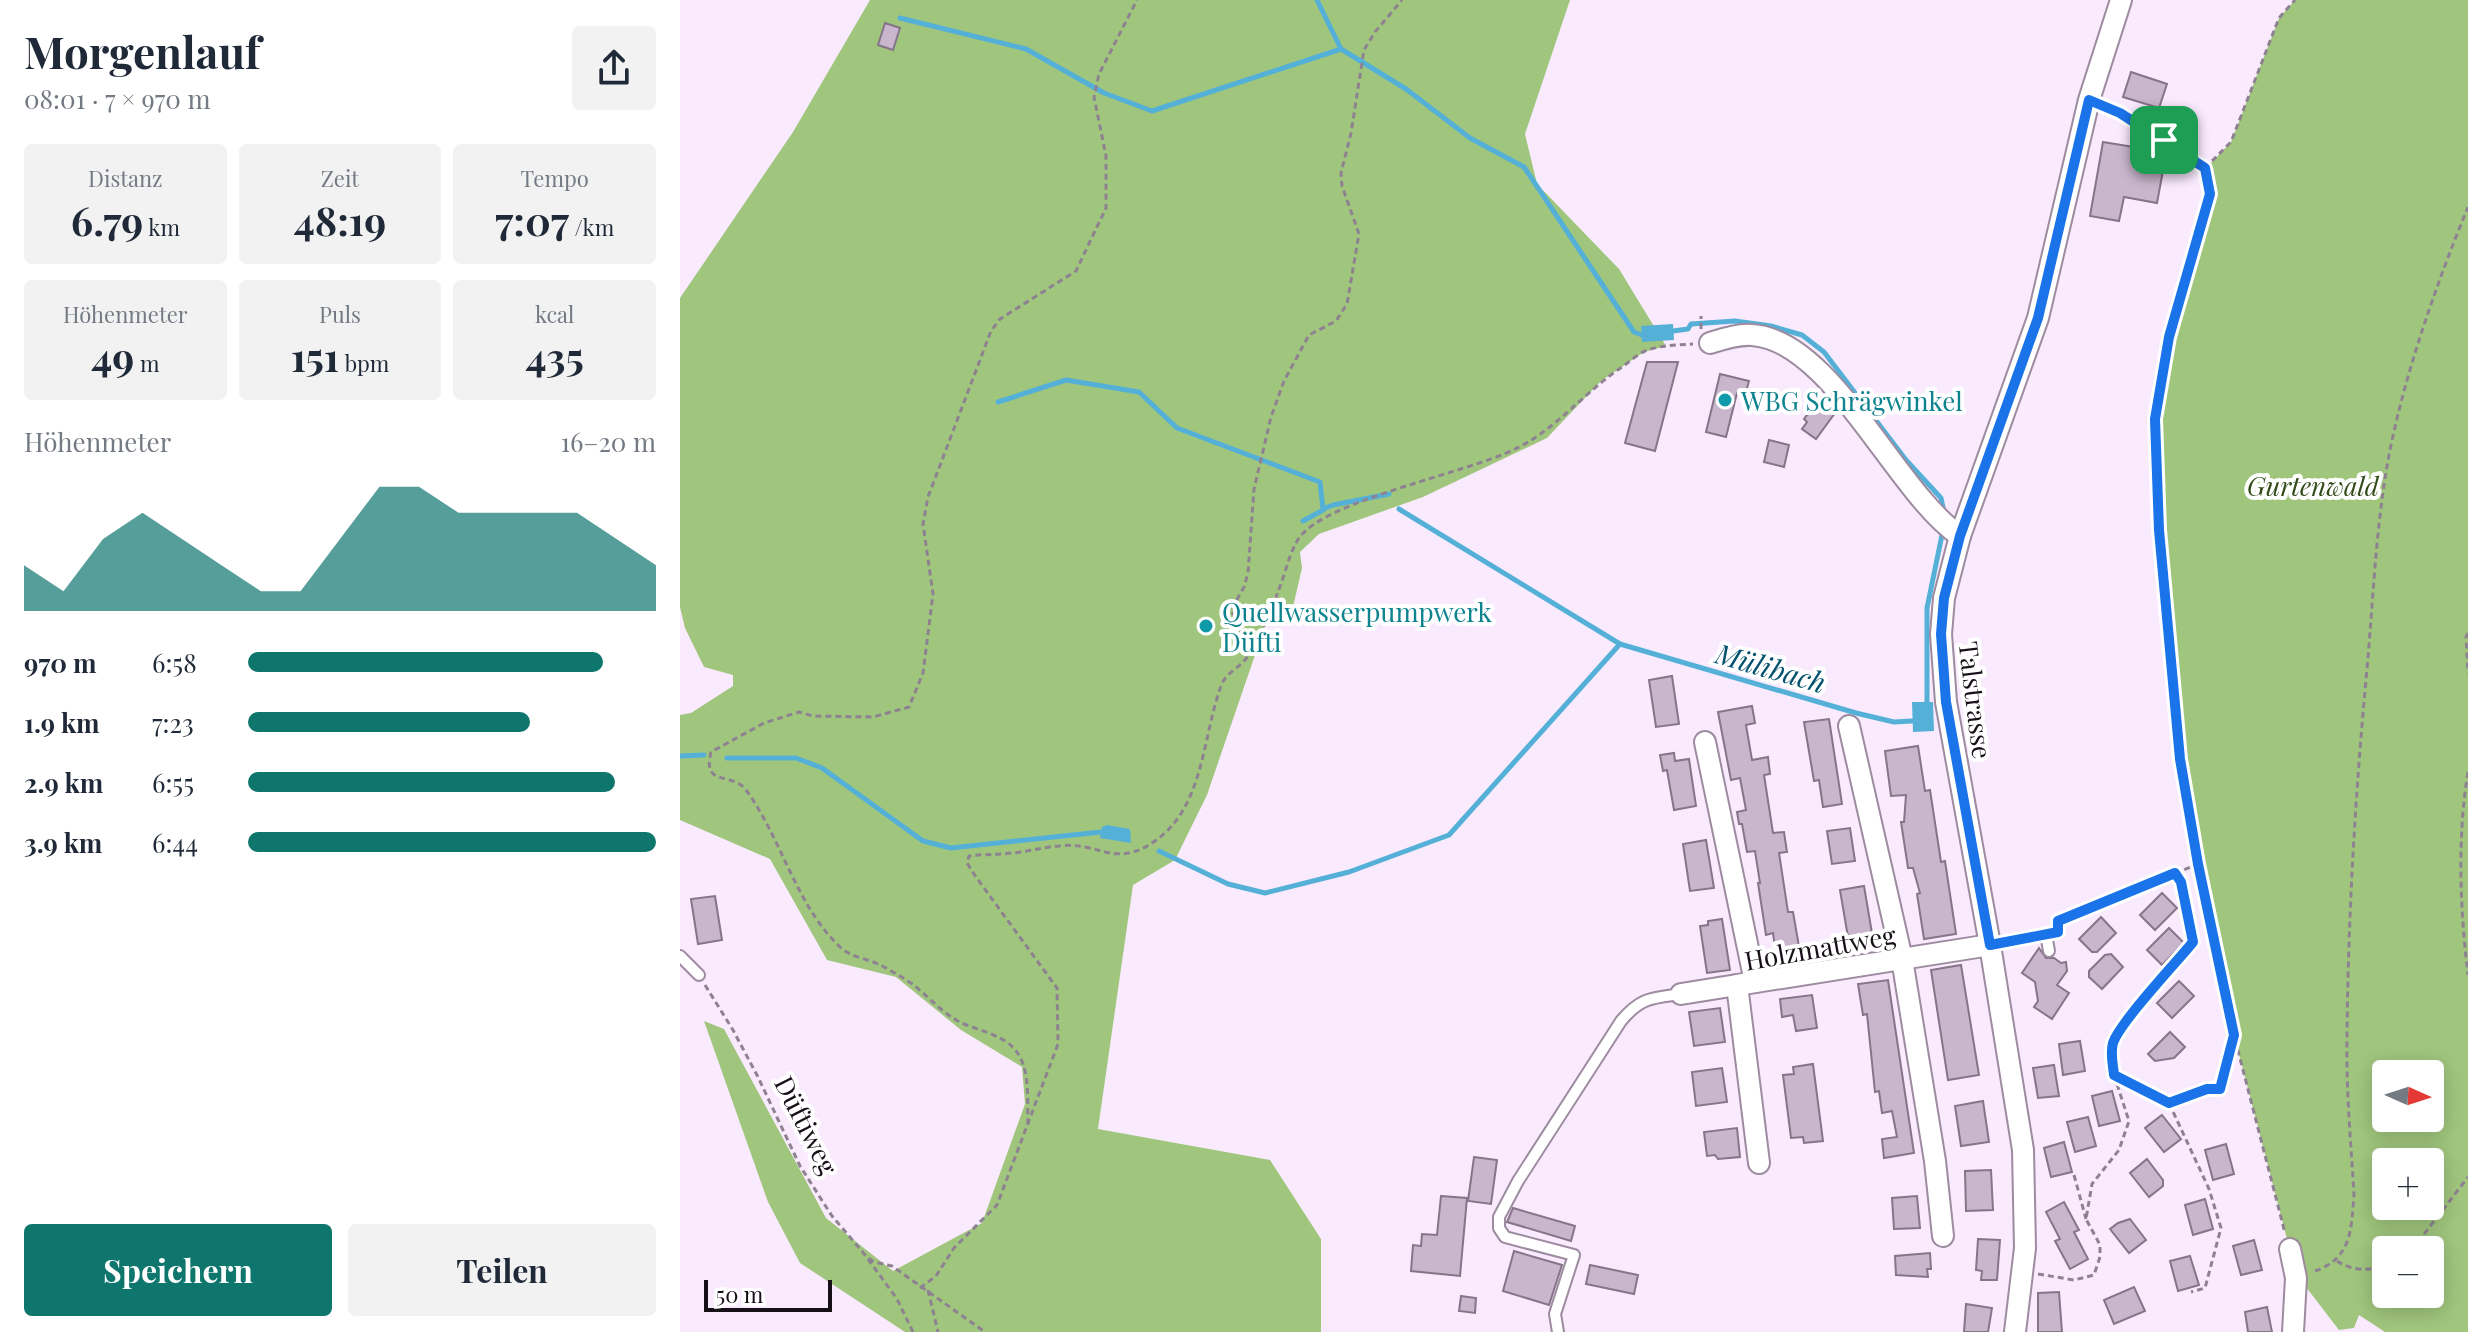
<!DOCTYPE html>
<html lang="de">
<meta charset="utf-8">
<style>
body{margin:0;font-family:"Playfair Display",serif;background:#f2f2f3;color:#1f2937;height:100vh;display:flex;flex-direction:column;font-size:30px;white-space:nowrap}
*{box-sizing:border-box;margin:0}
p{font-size:26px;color:#747a83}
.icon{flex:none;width:44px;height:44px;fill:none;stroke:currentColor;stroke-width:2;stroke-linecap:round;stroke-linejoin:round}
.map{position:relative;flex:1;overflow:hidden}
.drawer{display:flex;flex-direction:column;background:#fff;width:680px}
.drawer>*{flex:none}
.needle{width:52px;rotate:93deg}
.buttons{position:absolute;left:1692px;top:1060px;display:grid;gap:16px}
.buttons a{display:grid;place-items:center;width:72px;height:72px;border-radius:8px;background:#fff;box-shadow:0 4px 20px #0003;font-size:40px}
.scale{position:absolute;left:24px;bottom:20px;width:128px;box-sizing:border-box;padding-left:8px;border:4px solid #171018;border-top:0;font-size:22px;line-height:28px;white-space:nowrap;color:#171018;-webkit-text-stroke:6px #fff;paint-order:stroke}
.pin{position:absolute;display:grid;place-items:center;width:68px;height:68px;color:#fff;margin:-34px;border-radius:16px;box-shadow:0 4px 12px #0006}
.round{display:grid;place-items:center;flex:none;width:84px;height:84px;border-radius:8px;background:#f2f2f3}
.summary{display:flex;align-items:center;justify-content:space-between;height:136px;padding:0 24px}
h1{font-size:44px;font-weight:700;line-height:60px}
.stats{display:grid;grid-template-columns:repeat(3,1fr);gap:12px;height:136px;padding:8px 24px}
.stats div{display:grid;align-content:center;border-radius:8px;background:#f2f2f3;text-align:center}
.stats b{font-size:40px;font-weight:700}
.stats small{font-size:22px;font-weight:400}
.stats p{font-size:22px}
.chart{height:224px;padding:16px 24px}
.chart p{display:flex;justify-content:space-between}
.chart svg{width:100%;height:144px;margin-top:8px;fill:#0f766e;opacity:.7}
.cta{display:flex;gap:16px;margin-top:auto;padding:16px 24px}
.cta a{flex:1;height:92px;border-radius:8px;background:#0f766e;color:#fff;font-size:32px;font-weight:700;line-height:92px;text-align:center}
.cta a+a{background:#f2f2f3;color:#1f2937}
ul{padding:0 24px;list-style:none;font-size:26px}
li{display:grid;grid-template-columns:128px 96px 1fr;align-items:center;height:60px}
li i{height:20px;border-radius:10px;background:#0f766e}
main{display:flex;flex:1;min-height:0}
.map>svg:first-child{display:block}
</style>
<main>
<section class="drawer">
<div class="summary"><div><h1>Morgenlauf</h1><p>08:01 · 7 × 970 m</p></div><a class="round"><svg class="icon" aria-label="share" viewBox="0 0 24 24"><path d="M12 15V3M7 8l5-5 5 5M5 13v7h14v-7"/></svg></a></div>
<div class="stats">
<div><p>Distanz</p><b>6.79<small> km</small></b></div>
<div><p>Zeit</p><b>48:19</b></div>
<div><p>Tempo</p><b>7:07<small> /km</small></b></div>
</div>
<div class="stats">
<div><p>Höhenmeter</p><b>49<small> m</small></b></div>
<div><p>Puls</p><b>151<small> bpm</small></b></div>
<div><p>kcal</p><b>435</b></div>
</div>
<div class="chart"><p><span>Höhenmeter</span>16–20 m</p>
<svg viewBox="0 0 160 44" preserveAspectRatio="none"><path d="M0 44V30L10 38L20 22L30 14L40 22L50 30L60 38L70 38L80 22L90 6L100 6L110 14L120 14L130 14L140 14L150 22L160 30V44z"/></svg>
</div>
<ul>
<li><b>970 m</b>6:58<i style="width:87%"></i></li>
<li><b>1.9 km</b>7:23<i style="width:69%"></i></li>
<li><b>2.9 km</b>6:55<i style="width:90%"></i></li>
<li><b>3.9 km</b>6:44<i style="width:100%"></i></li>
</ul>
<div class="cta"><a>Speichern</a><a>Teilen</a></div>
</section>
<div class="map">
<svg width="1788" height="1332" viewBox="0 0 1788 1332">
<rect width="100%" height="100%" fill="#faeafe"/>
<g fill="#a0c67e" fill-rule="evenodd">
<path d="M 190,0 L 890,0 L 845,134 L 857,184 L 939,269 L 986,346 L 964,352 L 921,381 L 867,438 L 743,497 L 639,534 L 620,552 L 622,568 L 610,620 L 586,623 L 527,795 L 495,860 L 453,885 L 418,1129 L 590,1160 L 641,1239 L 641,1332 L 225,1332 L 120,1263 L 88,1202 L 24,1021 L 44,1029 L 146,1218 L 213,1271 L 302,1223 L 345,1104 L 342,1067 L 281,1030 L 216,977 L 147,960 L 90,859 L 0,820 L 0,715 L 11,713 L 53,686 L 53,675 L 24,667 L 5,628 L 0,607 L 0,298 L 113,132 Z"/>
<path d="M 1615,0 L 1788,0 L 1788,1332 L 1705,1332 L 1679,1315 L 1674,1328 L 1659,1330 L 1619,1278 L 1608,1243 L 1554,1035 L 1518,864 L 1500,759 L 1479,530 L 1475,419 L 1489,337 L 1529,194 L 1525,169 L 1551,142 L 1599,18 ZM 1706,1074 L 1750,1074 L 1750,1118 L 1706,1118 ZM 1706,1162 L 1750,1162 L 1750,1206 L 1706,1206 ZM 1706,1250 L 1750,1250 L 1750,1294 L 1706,1294 Z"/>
</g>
<g fill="#55b0d8">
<path d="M 993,324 L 994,340 L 962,342 L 961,326 Z"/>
<path d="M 1232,702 L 1253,702 L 1254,731 L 1233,732 Z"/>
<path d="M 427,825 L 450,829 L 451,843 L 420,838 L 422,827 Z"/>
</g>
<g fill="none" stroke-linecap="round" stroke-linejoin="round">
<g stroke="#55b0d8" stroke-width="5">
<path d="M 637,0 L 661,49 L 726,89 L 790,138 L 844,167 L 954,332 L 962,335"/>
<path d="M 220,18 L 346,49 L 424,93 L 472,111 L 661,49"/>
<path d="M 993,331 L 1008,329 L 1011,324 L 1055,321 L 1091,326 L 1122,335 L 1144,352 L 1226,460 L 1261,498 L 1264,512"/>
<path d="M 318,402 L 386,380 L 459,392 L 497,428 L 640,482 L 643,509 L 653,505 L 709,494"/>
<path d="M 719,509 L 940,644 L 1176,713 L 1214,722 L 1232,721"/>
<path d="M 623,521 L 643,510"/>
<path d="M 1247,702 L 1247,608 L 1263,530"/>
<path d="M 0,756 L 24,755"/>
<path d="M 47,758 L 116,758 L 142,768 L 243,841 L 271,848 L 421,832"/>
<path d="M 479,851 L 548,884 L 585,893 L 669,872 L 769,835 L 940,644"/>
</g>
</g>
<g fill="#c9b6cd" stroke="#867489" stroke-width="2">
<path d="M 205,23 L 220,28 L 213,50 L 198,45 Z"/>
<path d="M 1451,72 L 1487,84 L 1479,108 L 1443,97 Z"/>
<path d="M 1423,142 L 1454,147 L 1451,159 L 1484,165 L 1477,203 L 1444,197 L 1439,221 L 1410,216 Z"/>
<path d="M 967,362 L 998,362 L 975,451 L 945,443 Z"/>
<path d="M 1040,374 L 1069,381 L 1065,395 L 1057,393 L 1046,437 L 1026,432 Z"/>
<path d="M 1138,400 L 1155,413 L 1136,439 L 1122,429 L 1127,422 L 1124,419 Z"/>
<path d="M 1089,440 L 1109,445 L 1104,467 L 1084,462 Z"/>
<path d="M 992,676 L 999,724 L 976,727 L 969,680 Z"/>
<path d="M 1072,706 L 1075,723 L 1066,725 L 1072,760 L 1088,757 L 1090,774 L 1084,775 L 1093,833 L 1104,832 L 1107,852 L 1099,853 L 1108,912 L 1113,912 L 1121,958 L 1097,962 L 1093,933 L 1086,935 L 1078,883 L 1080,883 L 1075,851 L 1067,852 L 1062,824 L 1059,824 L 1057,812 L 1066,810 L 1060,778 L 1051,780 L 1038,712 Z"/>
<path d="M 1149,719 L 1162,804 L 1143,807 L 1139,780 L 1134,781 L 1124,722 Z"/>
<path d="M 1238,746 L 1245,791 L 1250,790 L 1261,862 L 1265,861 L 1276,934 L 1244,939 L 1237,894 L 1240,893 L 1233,868 L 1228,868 L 1221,822 L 1224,822 L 1226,795 L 1211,796 L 1205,751 Z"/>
<path d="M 994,753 L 995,761 L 1009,759 L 1016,806 L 994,810 L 987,770 L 983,771 L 980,755 Z"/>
<path d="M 1170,828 L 1175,861 L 1152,864 L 1147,831 Z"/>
<path d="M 1026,840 L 1034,888 L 1010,891 L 1003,844 Z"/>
<path d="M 1184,886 L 1194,945 L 1170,949 L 1160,890 Z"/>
<path d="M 1482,893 L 1497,908 L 1475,930 L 1460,915 Z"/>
<path d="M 35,896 L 42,940 L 18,944 L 11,899 Z"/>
<path d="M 1421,917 L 1436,933 L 1417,952 L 1412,952 L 1399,939 Z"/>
<path d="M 1042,919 L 1050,970 L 1027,973 L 1020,926 L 1028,925 L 1028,921 Z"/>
<path d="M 1489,928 L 1504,943 L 1482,965 L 1467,950 Z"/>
<path d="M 1359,948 L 1366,958 L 1374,958 L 1381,963 L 1386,962 L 1387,971 L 1377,985 L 1389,993 L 1372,1019 L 1354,1007 L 1358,1001 L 1355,982 L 1342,973 Z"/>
<path d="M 1431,954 L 1443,967 L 1422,989 L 1409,977 L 1409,971 L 1425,955 Z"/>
<path d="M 1281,965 L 1299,1075 L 1268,1080 L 1251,970 Z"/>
<path d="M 1208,980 L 1234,1153 L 1204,1158 L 1202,1139 L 1217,1137 L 1212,1111 L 1202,1113 L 1199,1091 L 1195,1092 L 1187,1014 L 1183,1015 L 1178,984 Z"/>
<path d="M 1499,981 L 1514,996 L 1492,1018 L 1477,1003 Z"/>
<path d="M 1132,995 L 1137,1028 L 1116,1031 L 1113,1015 L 1102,1017 L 1100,999 Z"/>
<path d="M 1040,1008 L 1045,1042 L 1014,1046 L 1009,1012 Z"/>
<path d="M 1490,1032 L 1505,1047 L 1494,1058 L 1475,1061 L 1468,1054 Z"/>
<path d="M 1400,1041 L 1405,1071 L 1383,1075 L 1379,1044 Z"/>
<path d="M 1133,1064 L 1143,1141 L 1124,1143 L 1123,1137 L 1111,1138 L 1103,1075 L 1114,1074 L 1113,1067 Z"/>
<path d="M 1374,1065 L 1379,1096 L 1358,1098 L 1353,1068 Z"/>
<path d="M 1042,1068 L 1047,1102 L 1016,1106 L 1012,1072 Z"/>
<path d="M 1432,1091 L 1440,1121 L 1419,1126 L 1412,1096 Z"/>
<path d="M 1303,1101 L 1309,1142 L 1281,1146 L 1275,1106 Z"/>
<path d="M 1482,1115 L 1501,1139 L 1484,1152 L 1465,1128 Z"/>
<path d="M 1408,1117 L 1416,1146 L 1395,1152 L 1387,1122 Z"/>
<path d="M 1057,1128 L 1060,1157 L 1038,1159 L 1035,1155 L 1027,1156 L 1024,1132 Z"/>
<path d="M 1384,1142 L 1392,1172 L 1371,1177 L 1364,1148 Z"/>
<path d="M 1546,1144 L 1554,1174 L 1533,1180 L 1525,1150 Z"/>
<path d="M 794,1157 L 817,1160 L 811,1204 L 788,1201 Z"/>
<path d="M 1467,1159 L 1483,1180 L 1483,1186 L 1469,1197 L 1450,1173 Z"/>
<path d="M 1311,1170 L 1313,1210 L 1286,1211 L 1285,1171 Z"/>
<path d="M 761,1196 L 787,1198 L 780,1276 L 731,1271 L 733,1245 L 741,1246 L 742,1234 L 757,1235 Z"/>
<path d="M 1237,1196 L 1240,1228 L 1214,1229 L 1212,1198 Z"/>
<path d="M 1525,1199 L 1533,1229 L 1513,1235 L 1505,1205 Z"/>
<path d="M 1384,1202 L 1399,1230 L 1394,1232 L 1408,1259 L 1390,1269 L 1375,1241 L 1380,1239 L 1366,1212 Z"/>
<path d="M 833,1208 L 895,1226 L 891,1241 L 827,1222 Z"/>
<path d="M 1450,1219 L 1466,1240 L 1449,1253 L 1430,1229 L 1438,1223 Z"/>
<path d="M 1298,1239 L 1320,1240 L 1317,1280 L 1301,1280 L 1302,1271 L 1296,1270 Z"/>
<path d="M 1574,1240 L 1582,1270 L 1561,1275 L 1553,1246 Z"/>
<path d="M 834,1251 L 882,1265 L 869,1305 L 823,1291 Z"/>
<path d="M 1250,1253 L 1251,1269 L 1247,1269 L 1248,1277 L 1216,1275 L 1215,1256 Z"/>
<path d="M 1510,1256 L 1519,1285 L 1498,1291 L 1490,1261 Z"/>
<path d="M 910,1265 L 958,1275 L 954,1294 L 906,1284 Z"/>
<path d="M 1454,1287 L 1465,1311 L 1434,1324 L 1424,1300 Z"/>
<path d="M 1379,1292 L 1382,1332 L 1358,1332 L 1358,1293 Z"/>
<path d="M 781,1296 L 796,1298 L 795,1313 L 779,1311 Z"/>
<path d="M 1286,1304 L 1312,1308 L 1308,1332 L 1284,1332 Z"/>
<path d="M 1587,1307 L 1592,1332 L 1568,1332 L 1565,1312 Z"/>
</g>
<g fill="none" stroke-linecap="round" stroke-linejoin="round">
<defs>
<g id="lane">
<path d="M 1366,934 L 1369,951"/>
<path d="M 1310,945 L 1378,932"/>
<path d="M 0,956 L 19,975"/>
<path d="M 878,1332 L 875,1314 L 894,1255 L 825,1237 L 819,1228 L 819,1217 L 838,1181 L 941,1021 C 961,997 972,998 1001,994"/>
</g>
<g id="street">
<path d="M 1030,343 C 1043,339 1057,334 1072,335 C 1152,340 1216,493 1280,536"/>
<path d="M 1169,726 L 1222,959 L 1255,1161 L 1263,1236"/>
<path d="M 1025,742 L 1075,982"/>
<path d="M 1001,994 L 1057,985"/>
<path d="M 1079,1163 L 1057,985 L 1310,945"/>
<path d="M 1610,1249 L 1616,1278 L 1613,1332"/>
<path d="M 1335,1332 L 1345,1248 L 1343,1150 L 1310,945 L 1266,702 L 1261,634 L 1264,598 L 1280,536 L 1358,318 L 1409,100 L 1441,0"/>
</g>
</defs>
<use href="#lane" stroke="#9d8ba0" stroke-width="14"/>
<use href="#street" stroke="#9d8ba0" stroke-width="24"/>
<g stroke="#8e8291" stroke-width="3" stroke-dasharray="6 4" stroke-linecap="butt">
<path d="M 1428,108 L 1484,140 L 1525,168 L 1530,194 L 1489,337 L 1475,419 L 1479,530 L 1500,759 L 1518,864 L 1554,1035 L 1605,1233"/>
<path d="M 1525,168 L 1551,142 L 1599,18 L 1615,0"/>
<path d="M 1021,329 L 1021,316"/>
<path d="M 1788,633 L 1786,637 L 1788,673"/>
<path d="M 565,655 L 566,641 L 551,610 L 564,587 L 568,573 L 574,489 L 591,417 L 604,381 L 629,335 L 656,321 L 667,304 L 679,234 L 662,186 L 661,173 L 671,133 L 684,50 L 695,32 L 722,0"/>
<path d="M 1788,772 C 1777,839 1780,908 1788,975"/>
<path d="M 1384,919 L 1518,864"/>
<path d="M 25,985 L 53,1030 L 78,1077 L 120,1166 L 152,1216 L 186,1256 L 194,1262 L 212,1266 L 305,1332"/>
<path d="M 1434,1075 L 1489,1103 L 1527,1089 L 1540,1089 L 1553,1038"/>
<path d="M 1489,1103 L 1529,1189 L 1541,1228 L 1525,1288 L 1511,1292"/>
<path d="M 348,1124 C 347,1103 350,1076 340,1057 C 328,1034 299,1032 278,1021 C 260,1011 247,995 231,983 C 222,977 213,972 204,967 C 191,959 171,958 160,947 C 115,904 102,839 66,790 C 52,771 22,788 31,752 L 84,723 L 119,712 L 133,716 L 193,717 L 229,707 L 243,673 L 253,594 L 243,524 L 248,497 L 311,331 L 320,319 L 396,271 L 426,208 L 426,156 L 414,97 L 419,74 L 457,0"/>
<path d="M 1394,1175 L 1406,1219"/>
<path d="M 1732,1250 L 1788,1177"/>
<path d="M 188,1259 L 217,1299 L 233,1332"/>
<path d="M 1657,1261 C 1672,1271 1690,1272 1706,1264"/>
<path d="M 1635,1271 C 1672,1258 1671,1230 1674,1195 C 1671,1143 1666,1091 1667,1038 C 1668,912 1676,784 1688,658 C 1693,597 1696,534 1706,472 C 1720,387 1755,287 1788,207"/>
<path d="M 1358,1274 L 1394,1280 L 1414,1275 L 1420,1257 L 1420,1245 L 1406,1219 L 1412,1184 L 1439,1150 L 1449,1121 L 1434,1075 L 1432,1054 L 1433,1041 L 1513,942 L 1501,882 L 1495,873"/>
<path d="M 240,1288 L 256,1276 L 274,1248 L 317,1205 L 378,1044 L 377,988 L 296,877 L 287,863 L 289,856 C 303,854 317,855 332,853 C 348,852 363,847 379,846 C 417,841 434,868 472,843 C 524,810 522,738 541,686 C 545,674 557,669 565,660 C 576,646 593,606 599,589 C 606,572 609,553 619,538 C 646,500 787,473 835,449 C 877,429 906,390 945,365 C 951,360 958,354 965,351 C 980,345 997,345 1013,344"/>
<path d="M 248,1290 L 258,1332"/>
</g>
<use href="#lane" stroke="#fff" stroke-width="10"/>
<use href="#street" stroke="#fff" stroke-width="20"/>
</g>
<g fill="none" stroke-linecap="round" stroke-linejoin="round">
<defs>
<path id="route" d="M 1409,100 L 1440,113 L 1525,168 L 1530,194 L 1489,337 L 1475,419 L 1479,530 L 1500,759 L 1518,864 L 1554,1035 L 1540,1089 L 1527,1089 L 1489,1103 L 1434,1075 C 1433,1064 1430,1053 1433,1043 C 1440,1022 1496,963 1513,942 L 1501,882 L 1495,873 L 1378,921 L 1378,932 L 1310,945 L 1266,702 L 1261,634 L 1264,598 L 1280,536 L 1358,318 Z"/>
</defs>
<use href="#route" stroke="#fff" stroke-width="16"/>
<use href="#route" stroke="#1a73e8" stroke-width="10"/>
</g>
<g fill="#0f9aa8" stroke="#fff" stroke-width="3">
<circle cx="1045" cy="400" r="8"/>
<circle cx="526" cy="626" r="8"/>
</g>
<g text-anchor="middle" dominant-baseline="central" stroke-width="8" stroke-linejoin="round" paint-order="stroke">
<g font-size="26" fill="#0d838f" stroke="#fff" text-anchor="start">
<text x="1061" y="400">WBG Schrägwinkel</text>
<text x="542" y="611">Quellwasserpumpwerk<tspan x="542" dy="30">Düfti</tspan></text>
</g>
<g font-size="26" font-style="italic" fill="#324a18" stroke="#fff">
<text x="1633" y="485">Gurtenwald</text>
</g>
<g font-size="26" fill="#171018" stroke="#fff">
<text transform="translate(1296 700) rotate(83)">Talstrasse</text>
<text transform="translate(1140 947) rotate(-10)">Holzmattweg</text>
<text transform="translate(127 1125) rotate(63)">Düftiweg</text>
</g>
<g font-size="28" font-style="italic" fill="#02526e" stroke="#fff">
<text transform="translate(1091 667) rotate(16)">Mülibach</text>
</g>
</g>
</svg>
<div class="buttons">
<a><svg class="needle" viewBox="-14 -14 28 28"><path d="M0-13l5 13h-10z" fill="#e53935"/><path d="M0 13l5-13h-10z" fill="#747a83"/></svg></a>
<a>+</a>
<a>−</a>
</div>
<div class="scale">50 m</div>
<div class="pin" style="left:1484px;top:140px;background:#1e9e55"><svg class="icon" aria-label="arrive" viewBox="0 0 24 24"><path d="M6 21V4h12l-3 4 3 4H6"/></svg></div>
</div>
</main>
